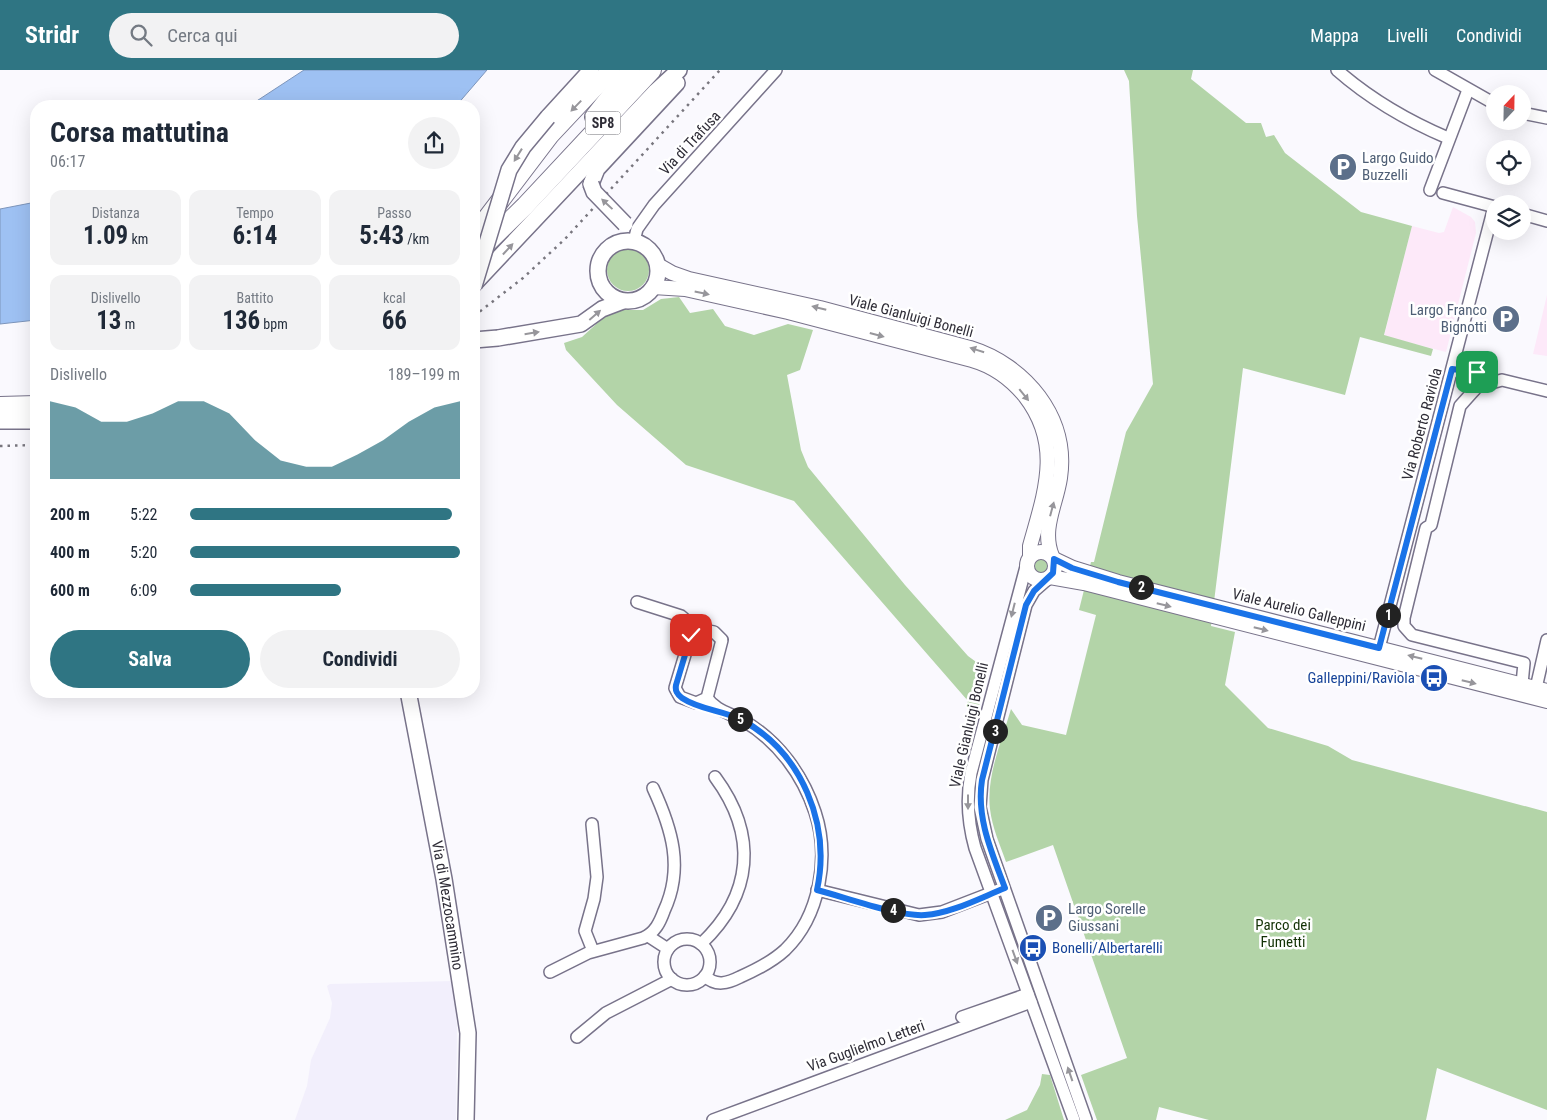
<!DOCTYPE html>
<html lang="it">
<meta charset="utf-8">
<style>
body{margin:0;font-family:"Roboto Condensed",sans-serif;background:#f2f2f3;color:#1f2937;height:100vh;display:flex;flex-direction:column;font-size:19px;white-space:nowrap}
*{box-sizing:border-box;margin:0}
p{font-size:16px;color:#747a83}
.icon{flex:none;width:28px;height:28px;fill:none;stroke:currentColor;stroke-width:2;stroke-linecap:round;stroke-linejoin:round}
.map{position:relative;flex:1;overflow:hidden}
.side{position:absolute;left:30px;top:30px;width:450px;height:598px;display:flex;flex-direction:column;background:#fff;border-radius:20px;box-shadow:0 5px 20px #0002}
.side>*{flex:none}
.needle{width:32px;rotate:22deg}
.tools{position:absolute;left:1486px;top:15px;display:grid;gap:10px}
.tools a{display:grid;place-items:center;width:45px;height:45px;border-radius:50%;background:#fff;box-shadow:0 5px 20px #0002;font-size:25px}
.pin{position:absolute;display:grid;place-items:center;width:42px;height:42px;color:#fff;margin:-21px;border-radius:10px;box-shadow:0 2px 8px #0006}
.km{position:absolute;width:25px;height:25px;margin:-12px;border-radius:50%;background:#222;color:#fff;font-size:14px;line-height:25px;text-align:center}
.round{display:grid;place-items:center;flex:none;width:52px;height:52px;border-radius:26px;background:#f2f2f3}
.headline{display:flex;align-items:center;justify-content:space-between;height:85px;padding:0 20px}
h1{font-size:28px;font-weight:700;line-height:38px}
.stats{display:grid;grid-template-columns:repeat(3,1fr);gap:8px;height:85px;padding:5px 20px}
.stats div{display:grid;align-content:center;border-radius:12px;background:#f2f2f3;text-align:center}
.stats b{font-size:25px;font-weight:700}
.stats small{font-size:14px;font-weight:400}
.stats p{font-size:14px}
.chart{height:140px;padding:10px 20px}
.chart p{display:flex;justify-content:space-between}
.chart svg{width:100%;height:90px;margin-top:5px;fill:#2f7583;opacity:.7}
.button{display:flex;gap:10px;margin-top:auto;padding:10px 20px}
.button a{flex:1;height:58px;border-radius:30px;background:#2f7583;color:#fff;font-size:20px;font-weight:700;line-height:58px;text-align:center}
.button a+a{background:#f2f2f3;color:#1f2937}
ul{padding:0 20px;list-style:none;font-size:16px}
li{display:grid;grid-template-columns:80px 60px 1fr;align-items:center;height:38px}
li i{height:12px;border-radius:6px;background:#2f7583}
header{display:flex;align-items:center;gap:30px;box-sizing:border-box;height:70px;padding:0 25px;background:#2f7583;color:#fff}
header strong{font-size:24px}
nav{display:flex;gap:28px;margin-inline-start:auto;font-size:18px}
.search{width:350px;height:45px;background:#f2f2f3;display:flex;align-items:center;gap:12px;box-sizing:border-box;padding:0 18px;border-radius:28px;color:#747a83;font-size:19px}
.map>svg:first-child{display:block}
</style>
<header>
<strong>Stridr</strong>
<div class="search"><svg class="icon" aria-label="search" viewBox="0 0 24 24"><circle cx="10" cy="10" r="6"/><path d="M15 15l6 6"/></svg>Cerca qui</div>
<nav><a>Mappa</a><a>Livelli</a><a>Condividi</a></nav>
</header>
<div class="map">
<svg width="1547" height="1050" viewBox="0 0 1547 1050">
<rect width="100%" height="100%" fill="#faf9fe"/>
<path fill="#f2effc" d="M 453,911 L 457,956 L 456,1050 L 295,1050 L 307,1016 L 311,990 L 330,948 L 332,933 L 327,916 L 330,914 Z"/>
<g fill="#fde9f9">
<path d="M 1453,137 L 1471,147 L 1475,152 L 1476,163 L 1446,282 L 1384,266 L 1412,156 L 1439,163 L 1444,162 Z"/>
<path d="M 1547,225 L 1547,286 L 1533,284 Z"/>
</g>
<g fill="#b3d4a8">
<path d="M 1124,0 L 1193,0 L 1191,9 L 1246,53 L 1261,53 L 1266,67 L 1274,65 L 1285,83 L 1361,142 L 1412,156 L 1384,265 L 1433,279 L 1431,286 L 1360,267 L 1345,325 L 1243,298 L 1211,556 L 1235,562 L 1225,615 L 1268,658 L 1328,676 L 1352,690 L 1547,742 L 1547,1040 L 1437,998 L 1426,1050 L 1209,1050 L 1159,1037 L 1156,1050 L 1097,1050 L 1081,1005 L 1127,988 L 1053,775 L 1006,792 C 1000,775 992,757 990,739 C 986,706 1002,670 1011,639 L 1022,655 L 1066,665 L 1096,545 L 1079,540 L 1091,492 L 1094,492 L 1126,362 L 1153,314 L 1137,146 L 1129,11 Z"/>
<circle cx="628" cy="200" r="21"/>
<path d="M 679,227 L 690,243 L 713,239 L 725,256 L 754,265 L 788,254 L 813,260 L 800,300 L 787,305 L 801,380 L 808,397 L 905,515 L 968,586 L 987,600 L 978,641 L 966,637 L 968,631 L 794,431 L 686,395 L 617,335 L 566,280 L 564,273 L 582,267 L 604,247 L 617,240 L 643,240 L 661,229 Z"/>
<circle cx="1041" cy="496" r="10"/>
<path d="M 1042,1004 L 1050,1005 L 1064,1050 L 1005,1050 L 1027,1040 L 1040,1015 Z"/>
</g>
<g fill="#9ec1f3" stroke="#7d95bb">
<path d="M 304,0 L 487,0 L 456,36 L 249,36 Z"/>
<path d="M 36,132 L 36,250 L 0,254 L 0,139 Z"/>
</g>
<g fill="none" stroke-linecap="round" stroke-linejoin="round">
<defs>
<g id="minor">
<path d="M 1337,0 C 1370,29 1408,51 1448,68"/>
<path d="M 1435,0 L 1495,34"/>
<path d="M 1522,43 L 1547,48"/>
<path d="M 1430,120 L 1468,20"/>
<path d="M 1443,123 L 1495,137"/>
<path d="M 1522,144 L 1547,151"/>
<path d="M 634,171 L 637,159 L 654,135 L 776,0"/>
<path d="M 1454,299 L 1465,306 L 1474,320"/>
<path d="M 1458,301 C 1472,297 1480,302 1488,314"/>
<path d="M 1027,493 L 971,703 C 966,729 968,753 975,778 L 1074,1050"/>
<path d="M 1050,507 L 1034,521 L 1026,535 L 982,710 L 980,737 L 987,769 L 1086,1050"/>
<path d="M 637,532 L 681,546 L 696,559"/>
<path d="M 699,559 L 714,562 L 722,570 L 707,628 L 696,633 L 680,627 L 675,618 L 690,568 L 693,562 Z"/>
<path d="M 1379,578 L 1494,137"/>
<path d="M 1522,614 L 1524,593 L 1412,565 L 1404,556 L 1404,548 L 1426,458 L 1431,455 L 1460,336 L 1477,317 L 1502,310 L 1547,321"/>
<path d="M 1536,618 L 1547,570"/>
<path d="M 592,754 L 597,807 L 594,829 L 585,861 L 593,881"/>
<path d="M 817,820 L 919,845 L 942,842 L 999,820"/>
<path d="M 648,866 L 668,879"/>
<circle cx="687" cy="892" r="23"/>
<path d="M 701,874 C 753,825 758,765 715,707"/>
<path d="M 550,902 L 588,883 L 643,868 C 655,863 660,852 664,841 C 684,798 672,759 653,718"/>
<path d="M 705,906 C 716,917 728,913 740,907 C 756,900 772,892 785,880 C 820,846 830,787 815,742 C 803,705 778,671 744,651 C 730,643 716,641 707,628"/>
<path d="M 962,947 L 1028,924"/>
<path d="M 577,967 L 606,943 L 672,909"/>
<path d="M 713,1050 L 1031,932"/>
</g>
<g id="tertiary">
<path d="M 658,195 L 672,203 L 689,209 L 820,238 L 970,278 C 1025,295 1069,347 1060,408 C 1056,435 1041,459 1052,486"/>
<path d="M 653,217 L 685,219 L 788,242 L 972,290 C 993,296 1011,309 1025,326 C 1063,375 1045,422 1030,476 L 1030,486"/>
<circle cx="1041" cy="496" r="14"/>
<path d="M 1054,489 L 1073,498 L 1118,512 L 1547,621"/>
<path d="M 1050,507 L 1084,513 L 1547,631"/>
</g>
<g id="secondary">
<path d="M 548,47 L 591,0"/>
<path d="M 591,114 L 597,99 L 677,13"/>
<circle cx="628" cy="201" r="30"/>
<path d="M 474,214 L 656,21 L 679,0"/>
<path d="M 474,270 L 498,268 L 581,254 L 602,239 L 623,231"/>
<path d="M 0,351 L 36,351"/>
<path id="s1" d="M 408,621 L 444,809 L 468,963 L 466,1050"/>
</g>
<g id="primary">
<path d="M 594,47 L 631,0"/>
<path d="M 474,165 L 550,65 L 611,0"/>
<path d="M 474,186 L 525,136 L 652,0"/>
<path d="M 0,336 L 36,335"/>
</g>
</defs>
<use href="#minor" stroke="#78738a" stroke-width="14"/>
<use href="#tertiary" stroke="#78738a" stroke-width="16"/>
<use href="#secondary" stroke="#78738a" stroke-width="18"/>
<use href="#primary" stroke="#78738a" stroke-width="20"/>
<use href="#minor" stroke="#fff" stroke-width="11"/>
<use href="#tertiary" stroke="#fff" stroke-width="14"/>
<use href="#secondary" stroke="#fff" stroke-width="15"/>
<use href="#primary" stroke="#fff" stroke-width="18"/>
<g stroke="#78767e" stroke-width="2.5" stroke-dasharray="2.5 5" stroke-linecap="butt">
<path d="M 474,246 L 523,208 L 565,169 L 720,0"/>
<path d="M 0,376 L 36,375"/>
</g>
<defs>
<g id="secondary-bridge">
<path d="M 591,114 L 594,122 L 625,154"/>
<path d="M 474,216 L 509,100 L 523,77 L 548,47"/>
</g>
</defs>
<use href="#secondary-bridge" stroke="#78738a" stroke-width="18" stroke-linecap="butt"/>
<use href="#secondary-bridge" stroke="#fff" stroke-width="15"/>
</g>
<defs><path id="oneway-solid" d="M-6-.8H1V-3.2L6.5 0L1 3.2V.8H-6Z" transform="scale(1.25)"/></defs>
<g fill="#97969b">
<use href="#oneway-solid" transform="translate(576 36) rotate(134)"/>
<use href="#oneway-solid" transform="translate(518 85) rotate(122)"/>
<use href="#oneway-solid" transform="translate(607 134) rotate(-137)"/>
<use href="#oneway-solid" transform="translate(508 179) rotate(-47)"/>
<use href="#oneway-solid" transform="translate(702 223) rotate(12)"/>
<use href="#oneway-solid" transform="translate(819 238) rotate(-166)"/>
<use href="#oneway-solid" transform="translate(595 245) rotate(-41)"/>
<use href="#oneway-solid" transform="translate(532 263) rotate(-9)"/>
<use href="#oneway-solid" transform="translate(877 265) rotate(15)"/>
<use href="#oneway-solid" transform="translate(977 280) rotate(-162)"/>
<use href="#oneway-solid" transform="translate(1024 325) rotate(51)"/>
<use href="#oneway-solid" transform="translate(1052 439) rotate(-75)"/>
<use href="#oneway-solid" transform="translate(1164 535) rotate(14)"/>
<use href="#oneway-solid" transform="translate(1013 540) rotate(104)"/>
<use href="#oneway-solid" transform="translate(1261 559) rotate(14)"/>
<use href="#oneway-solid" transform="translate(1415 587) rotate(-166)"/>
<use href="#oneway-solid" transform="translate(1469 612) rotate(14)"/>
<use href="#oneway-solid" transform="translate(968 732) rotate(90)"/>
<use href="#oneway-solid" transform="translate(1015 887) rotate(70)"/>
<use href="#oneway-solid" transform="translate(1070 1004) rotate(-109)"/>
</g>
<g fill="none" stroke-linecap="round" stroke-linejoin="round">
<defs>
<path id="route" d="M 691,565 L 676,615 C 675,621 677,624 682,628 C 700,640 722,640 742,650 C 802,683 831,754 817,820 C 845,827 899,847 925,845 C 952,843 980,828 1005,818 C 992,783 976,748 982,710 L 1026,535 L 1034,521 L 1053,503 L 1054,489 L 1072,498 L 1118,512 L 1379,578 L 1452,299 L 1477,302"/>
</defs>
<use href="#route" stroke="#fff" stroke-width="10"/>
<use href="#route" stroke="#1a73e8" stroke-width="6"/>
</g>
<defs>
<symbol id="parking-disc" viewBox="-11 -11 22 22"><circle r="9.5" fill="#5c6f8a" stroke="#fff"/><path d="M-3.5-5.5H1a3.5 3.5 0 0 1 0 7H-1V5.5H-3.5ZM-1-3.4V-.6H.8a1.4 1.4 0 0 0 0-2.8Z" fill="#fff"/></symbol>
<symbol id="bus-disc" viewBox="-11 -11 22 22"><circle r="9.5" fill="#1a4fb4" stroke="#fff"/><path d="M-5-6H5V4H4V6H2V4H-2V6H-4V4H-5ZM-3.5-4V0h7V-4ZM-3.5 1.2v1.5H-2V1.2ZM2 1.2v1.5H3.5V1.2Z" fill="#fff"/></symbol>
</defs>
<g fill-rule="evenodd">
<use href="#parking-disc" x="1327" y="81" width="32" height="32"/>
<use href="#parking-disc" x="1490" y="233" width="32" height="32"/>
<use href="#bus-disc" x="1418" y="592" width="32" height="32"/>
<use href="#parking-disc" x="1033" y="832" width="32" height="32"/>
<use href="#bus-disc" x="1017" y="862" width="32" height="32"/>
</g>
<g text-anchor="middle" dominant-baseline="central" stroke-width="5" stroke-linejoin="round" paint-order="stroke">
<rect fill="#fff" stroke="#6d6c73" stroke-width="1" x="585.5" y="41.5" width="35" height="23" rx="4"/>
<g font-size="14" font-weight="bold" fill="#2f2d37">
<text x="603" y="53">SP8</text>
</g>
<g font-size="15" fill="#2f2d37" stroke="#fff">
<text transform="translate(690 73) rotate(-47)">Via di Trafusa</text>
<text transform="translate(911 246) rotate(15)">Viale Gianluigi Bonelli</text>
<text transform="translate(1422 354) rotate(-75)">Via Roberto Raviola</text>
<text transform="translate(1299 540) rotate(14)">Viale Aurelio Galleppini</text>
<text transform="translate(969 655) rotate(-77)">Viale Gianluigi Bonelli</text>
<text stroke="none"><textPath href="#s1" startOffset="218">Via di Mezzocammino</textPath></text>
<text transform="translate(866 976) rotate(-20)">Via Guglielmo Letteri</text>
</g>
<g font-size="15" fill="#4e5e75" stroke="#fff" text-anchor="start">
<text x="1362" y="88">Largo Guido<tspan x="1362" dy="17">Buzzelli</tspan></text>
<text x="1487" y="240" text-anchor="end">Largo Franco<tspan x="1487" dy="17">Bignotti</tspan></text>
<text x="1068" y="839">Largo Sorelle<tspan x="1068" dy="17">Giussani</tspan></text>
</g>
<g font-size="15" fill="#164399" stroke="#fff" text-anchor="end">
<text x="1415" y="608">Galleppini/Raviola</text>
<text x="1052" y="878" text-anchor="start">Bonelli/Albertarelli</text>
</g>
<g font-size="15" fill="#133206" stroke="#fff">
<text x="1283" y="855">Parco dei<tspan x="1283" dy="17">Fumetti</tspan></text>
</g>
</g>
</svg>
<div class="tools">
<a><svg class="needle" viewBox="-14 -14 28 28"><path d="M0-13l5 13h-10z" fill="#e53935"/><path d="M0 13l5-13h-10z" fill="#747a83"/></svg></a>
<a><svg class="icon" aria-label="locate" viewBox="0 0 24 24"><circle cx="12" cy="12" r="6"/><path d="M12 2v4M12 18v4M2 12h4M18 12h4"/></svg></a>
<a><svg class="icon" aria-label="layers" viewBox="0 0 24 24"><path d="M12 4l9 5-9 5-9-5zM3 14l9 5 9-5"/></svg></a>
</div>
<div class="pin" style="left:1477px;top:302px;background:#1e9e55"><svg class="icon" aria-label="arrive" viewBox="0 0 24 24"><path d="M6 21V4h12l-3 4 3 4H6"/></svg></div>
<div class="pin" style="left:691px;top:565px;background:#d93025"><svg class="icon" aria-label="check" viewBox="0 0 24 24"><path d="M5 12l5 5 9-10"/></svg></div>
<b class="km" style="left:1388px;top:545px">1</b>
<b class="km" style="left:1141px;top:517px">2</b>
<b class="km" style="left:995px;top:661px">3</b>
<b class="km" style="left:893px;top:840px">4</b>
<b class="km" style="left:740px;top:649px">5</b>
<section class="side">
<div class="headline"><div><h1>Corsa mattutina</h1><p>06:17</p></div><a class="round"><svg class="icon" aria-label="share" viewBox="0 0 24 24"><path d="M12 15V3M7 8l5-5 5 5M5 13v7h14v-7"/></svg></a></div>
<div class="stats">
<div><p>Distanza</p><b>1.09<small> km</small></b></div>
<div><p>Tempo</p><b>6:14</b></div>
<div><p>Passo</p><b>5:43<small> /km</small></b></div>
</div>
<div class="stats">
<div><p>Dislivello</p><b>13<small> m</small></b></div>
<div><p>Battito</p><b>136<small> bpm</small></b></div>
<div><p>kcal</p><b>66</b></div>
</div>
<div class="chart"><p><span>Dislivello</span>189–199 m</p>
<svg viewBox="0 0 160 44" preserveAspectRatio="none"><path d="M0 44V6L10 9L20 16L30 16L40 12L50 6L60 6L70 12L80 25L90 35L100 38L110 38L120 32L130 25L140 16L150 9L160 6V44z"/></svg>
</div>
<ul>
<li><b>200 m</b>5:22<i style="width:97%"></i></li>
<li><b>400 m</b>5:20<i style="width:100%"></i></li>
<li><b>600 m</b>6:09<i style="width:56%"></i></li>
</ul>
<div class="button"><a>Salva</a><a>Condividi</a></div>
</section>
</div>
